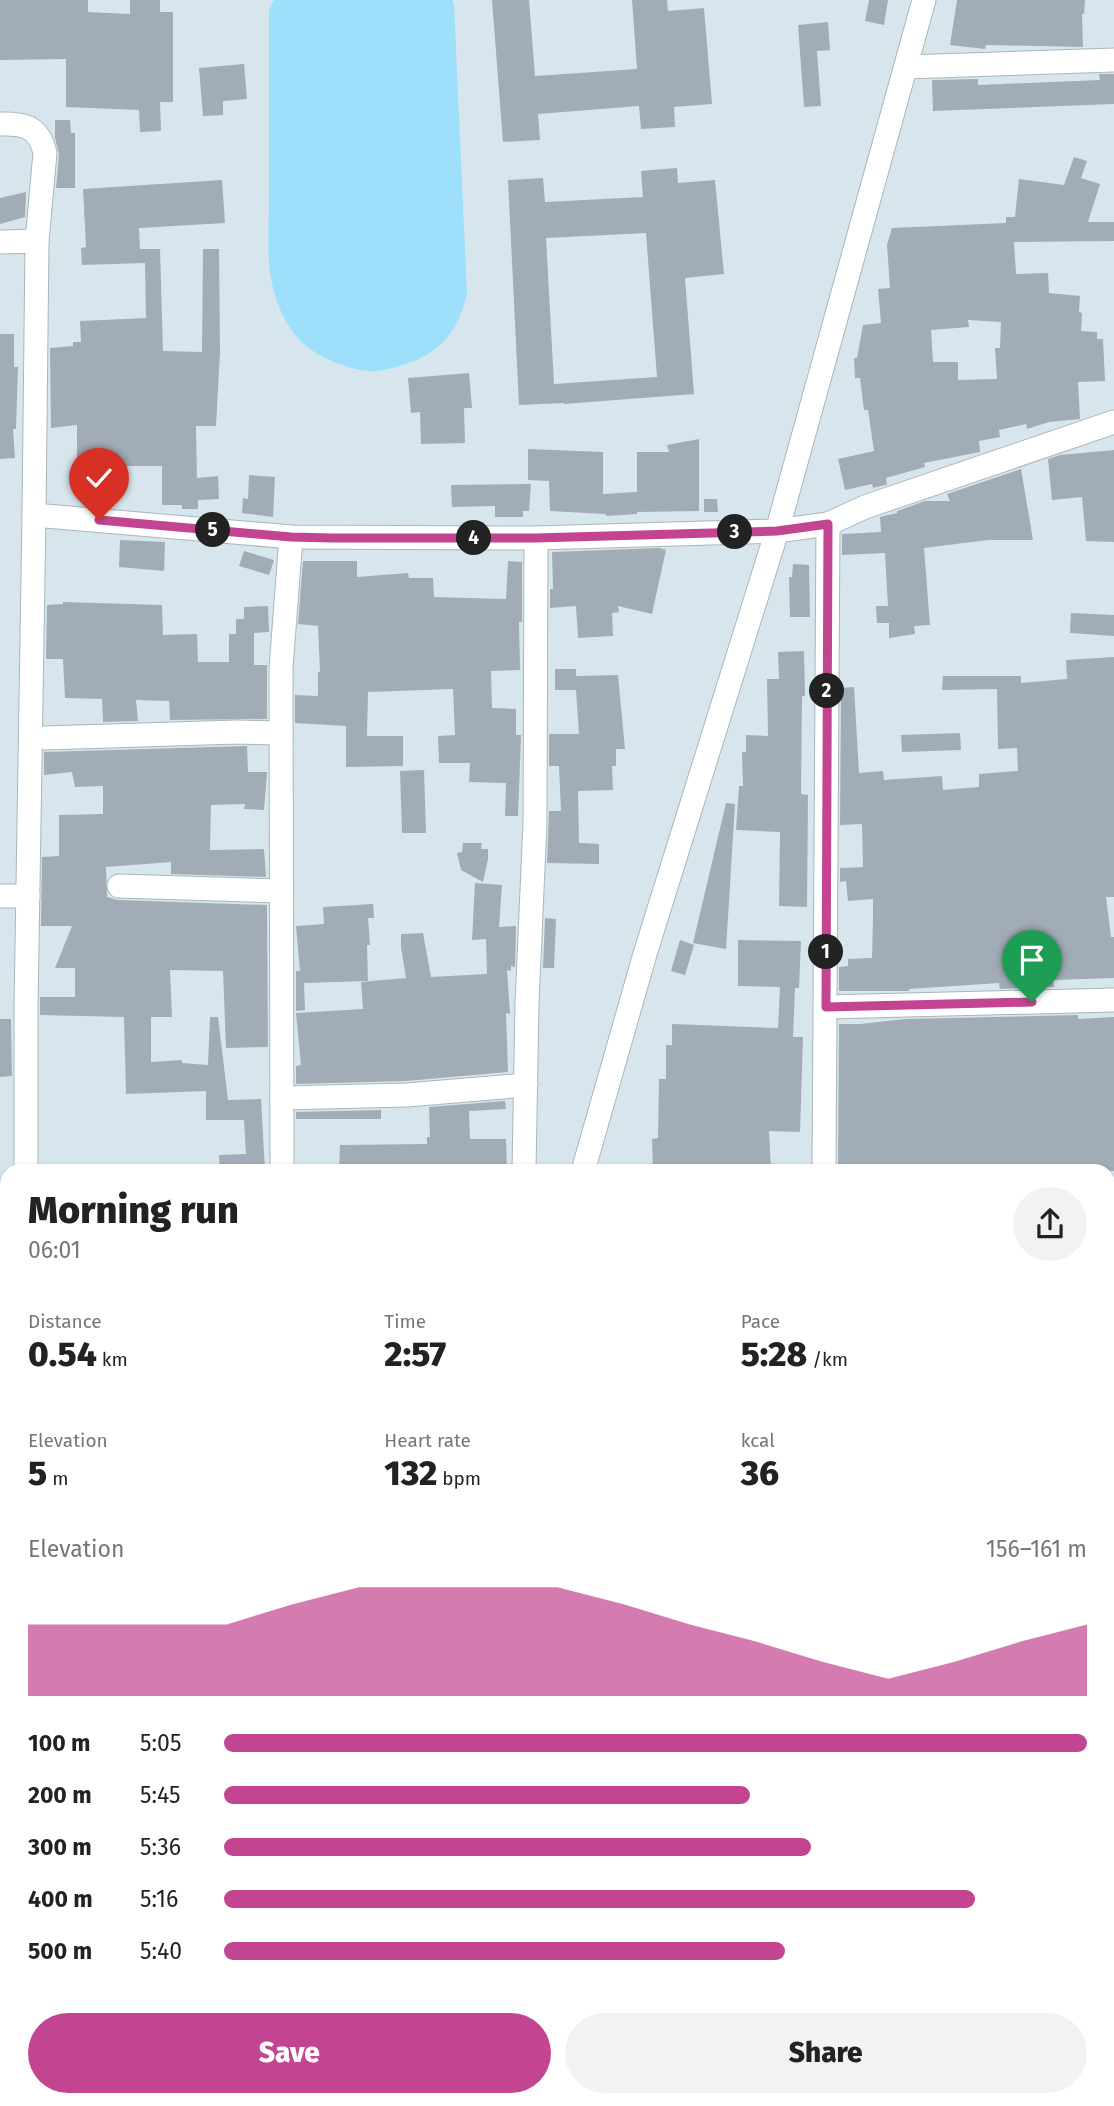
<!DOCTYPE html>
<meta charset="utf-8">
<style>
body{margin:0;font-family:"Fira Sans",sans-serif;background:#f2f2f2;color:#222;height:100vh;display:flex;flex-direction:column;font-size:26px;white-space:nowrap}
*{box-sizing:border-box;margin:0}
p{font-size:23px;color:#767676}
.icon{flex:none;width:38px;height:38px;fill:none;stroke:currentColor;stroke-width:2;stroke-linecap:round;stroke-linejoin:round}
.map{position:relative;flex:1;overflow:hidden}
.sheet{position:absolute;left:0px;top:1164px;width:1115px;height:943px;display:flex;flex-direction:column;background:#fff;border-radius:21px 21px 0 0;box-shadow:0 2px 5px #0004}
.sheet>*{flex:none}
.pin{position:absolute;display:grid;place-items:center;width:60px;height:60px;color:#fff;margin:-72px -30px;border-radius:50% 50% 50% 0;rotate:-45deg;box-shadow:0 0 7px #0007}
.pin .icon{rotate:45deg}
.km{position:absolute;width:35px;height:35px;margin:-18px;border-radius:50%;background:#222;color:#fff;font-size:19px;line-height:35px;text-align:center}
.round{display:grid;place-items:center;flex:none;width:74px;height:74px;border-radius:37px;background:#f2f2f2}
.head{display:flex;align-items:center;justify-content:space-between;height:119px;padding:0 28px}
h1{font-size:38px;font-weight:800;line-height:52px}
.stats{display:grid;grid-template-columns:repeat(3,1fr);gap:10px;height:119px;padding:7px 28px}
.stats div{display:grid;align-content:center}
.stats b{font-size:35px;font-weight:800}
.stats small{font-size:19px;font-weight:400}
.stats p{font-size:19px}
.chart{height:196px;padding:14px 28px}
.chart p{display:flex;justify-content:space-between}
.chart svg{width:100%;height:126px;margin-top:7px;fill:#c34490;opacity:.7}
.action{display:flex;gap:14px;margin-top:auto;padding:14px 28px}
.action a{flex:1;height:80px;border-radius:42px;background:#c34490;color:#fff;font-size:28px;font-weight:800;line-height:80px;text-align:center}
.action a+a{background:#f2f2f2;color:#222}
ul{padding:0 28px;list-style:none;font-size:23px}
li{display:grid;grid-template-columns:112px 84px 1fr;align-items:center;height:52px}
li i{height:18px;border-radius:9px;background:#c34490}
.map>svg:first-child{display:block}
</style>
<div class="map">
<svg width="1114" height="2106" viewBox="0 0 1114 2106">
<rect width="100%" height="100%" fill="#d7e6ed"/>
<path fill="#9edffb" d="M 274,0 L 452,0 L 454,4 L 467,294 C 457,334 439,355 399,366 C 389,369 378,372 368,371 C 345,369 312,355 297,337 C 287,326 279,309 275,295 C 265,264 269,227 269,195 C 269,133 269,71 269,9 Z"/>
<g fill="#a2acb6" fill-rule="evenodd">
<path d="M 0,0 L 88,0 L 88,12 L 130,14 L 130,0 L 160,0 L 160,12 L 173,12 L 173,102 L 160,102 L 161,131 L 140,132 L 139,110 L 66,107 L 66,59 L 0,60 Z"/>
<path d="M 492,0 L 529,0 L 535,76 L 637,69 L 632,0 L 667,0 L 668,11 L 704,8 L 712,104 L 674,107 L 675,127 L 641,129 L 639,106 L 538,114 L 540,140 L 503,142 Z"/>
<path d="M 869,0 L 888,0 L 884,25 L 865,21 Z"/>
<path d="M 957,0 L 1085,0 L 1084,14 L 1082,14 L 1083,47 L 986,45 L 985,49 L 950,45 Z"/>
<path d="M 828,22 L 830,50 L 817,51 L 821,106 L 804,107 L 798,25 Z"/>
<path d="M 244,64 L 247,99 L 223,101 L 223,115 L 203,116 L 199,68 Z"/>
<path d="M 1099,74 L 1114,74 L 1114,104 L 933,111 L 932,80 L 978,79 L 978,85 L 1100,80 Z"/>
<path d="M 55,120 L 70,120 L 71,133 L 75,133 L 75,188 L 56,188 L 59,154 L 55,138 Z"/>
<path d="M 1074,157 L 1087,161 L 1081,178 L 1100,184 L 1088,222 L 1114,222 L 1114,241 L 1014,242 L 1016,274 L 1048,273 L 1049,293 L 1080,296 L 1079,312 L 1082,313 L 1081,331 L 1097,332 L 1097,339 L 1103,339 L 1105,381 L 1078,382 L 1080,419 L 1049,422 L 1027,429 L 1026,424 L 999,430 L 1000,437 L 979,441 L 980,452 L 924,463 L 925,467 L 886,478 L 887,485 L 885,485 L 873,488 L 872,484 L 845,490 L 838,459 L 874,451 L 868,410 L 864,410 L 860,378 L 855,378 L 854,358 L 857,358 L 863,325 L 881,323 L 878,289 L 890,288 L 887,245 L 892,228 L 1006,223 L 1006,217 L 1015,217 L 1019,179 L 1064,185 ZM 968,320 L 1001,322 L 1000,348 L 995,348 L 997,379 L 958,380 L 958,362 L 933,362 L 931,330 L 969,327 Z"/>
<path d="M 677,168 L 678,183 L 715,180 L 724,274 L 685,278 L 694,394 L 564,404 L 564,403 L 519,405 L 508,180 L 543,178 L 545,202 L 643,197 L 641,171 ZM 646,233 L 657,377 L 554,384 L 546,238 Z"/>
<path d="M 222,180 L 225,223 L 139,228 L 140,249 L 160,249 L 163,351 L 202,352 L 203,249 L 219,249 L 220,352 L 216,426 L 196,426 L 197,478 L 218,476 L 219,499 L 198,500 L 198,509 L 182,509 L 182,505 L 162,505 L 162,466 L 77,466 L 77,425 L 51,428 L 50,348 L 73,346 L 73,342 L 81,342 L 80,321 L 146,318 L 145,263 L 82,265 L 81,248 L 86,247 L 83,189 Z"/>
<path d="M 26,192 L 25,217 L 0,224 L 0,198 Z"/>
<path d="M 0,334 L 14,334 L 14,367 L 18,367 L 16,429 L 13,429 L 15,458 L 0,459 Z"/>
<path d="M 469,373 L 472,408 L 464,408 L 465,443 L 421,444 L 420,412 L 411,413 L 408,378 Z"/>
<path d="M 699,439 L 699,511 L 637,512 L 637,514 L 606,516 L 606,514 L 550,511 L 549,481 L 528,480 L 528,449 L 603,452 L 603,494 L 637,492 L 637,452 L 669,452 L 667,445 Z"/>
<path d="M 1114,450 L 1114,542 L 1086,541 L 1082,497 L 1052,500 L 1048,459 L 1060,455 Z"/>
<path d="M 1021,469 L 1033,540 L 988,540 L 924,548 L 930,625 L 914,626 L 915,634 L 889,638 L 889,623 L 877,623 L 876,606 L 888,606 L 885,553 L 842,555 L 842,534 L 881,532 L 880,517 L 897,513 L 897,511 L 925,501 L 950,501 L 947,494 Z"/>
<path d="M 249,475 L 275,477 L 273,517 L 242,513 L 243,498 L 248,499 Z"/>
<path d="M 531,484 L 529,511 L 523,511 L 523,517 L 495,517 L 495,506 L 452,507 L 451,485 Z"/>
<path d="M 704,499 L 717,499 L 718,512 L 704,512 Z"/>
<path d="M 120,540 L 165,542 L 164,571 L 119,567 Z"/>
<path d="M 659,548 L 666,550 L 652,614 L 618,606 L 619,612 L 612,613 L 613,636 L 578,638 L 576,606 L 550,608 L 550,589 L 553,589 L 552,552 Z"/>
<path d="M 244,551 L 274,560 L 269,575 L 239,566 Z"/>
<path d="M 303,561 L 357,561 L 357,577 L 408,573 L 409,578 L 433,578 L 434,597 L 506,599 L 508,561 L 522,562 L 522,622 L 519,622 L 520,670 L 491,671 L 492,708 L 516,709 L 516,735 L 521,735 L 518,816 L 505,816 L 506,783 L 469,782 L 470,763 L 439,763 L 438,736 L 455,735 L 453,689 L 368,692 L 367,736 L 403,736 L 403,766 L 346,767 L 346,726 L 295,723 L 295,695 L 318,696 L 318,672 L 320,672 L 318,626 L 298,624 Z"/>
<path d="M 793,564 L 809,565 L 810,617 L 790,617 L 789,577 L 792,577 Z"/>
<path d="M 63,602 L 162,605 L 163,635 L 197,634 L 198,662 L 229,662 L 229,634 L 236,634 L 236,619 L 244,619 L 244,607 L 268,606 L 269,632 L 254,633 L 254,665 L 267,665 L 267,719 L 170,720 L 169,701 L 136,700 L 138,721 L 103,722 L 102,699 L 65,698 L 63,659 L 46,659 L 47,605 L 63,604 Z"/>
<path d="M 1071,613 L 1114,615 L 1114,636 L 1070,633 Z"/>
<path d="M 804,651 L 805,696 L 802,696 L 801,794 L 808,795 L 807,907 L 779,906 L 780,832 L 736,830 L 739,786 L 743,786 L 742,752 L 746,752 L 746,735 L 768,736 L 767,679 L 779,679 L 778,652 Z"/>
<path d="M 1114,657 L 1114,897 L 1106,897 L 1111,937 L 1114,937 L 1114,978 L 1053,980 L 1054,987 L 1000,989 L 999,983 L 909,989 L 909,991 L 839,991 L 839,967 L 848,966 L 848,959 L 872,958 L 873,918 L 873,899 L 848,901 L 846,881 L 840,882 L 840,868 L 863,867 L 862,824 L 840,825 L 841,688 L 854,687 L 859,773 L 883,771 L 884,780 L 942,776 L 943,790 L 979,787 L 979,774 L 1018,771 L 1017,748 L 998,749 L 997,689 L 942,690 L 943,676 L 1021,676 L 1021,683 L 1067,679 L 1066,660 Z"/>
<path d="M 555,669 L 576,669 L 576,676 L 618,675 L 625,749 L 616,749 L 616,766 L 612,766 L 613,790 L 578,791 L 579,843 L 599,844 L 599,864 L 547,863 L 549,811 L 561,811 L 559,766 L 549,766 L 549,734 L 579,734 L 576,690 L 555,690 Z"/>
<path d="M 960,733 L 961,750 L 902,752 L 901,735 Z"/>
<path d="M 247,746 L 248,772 L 267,772 L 264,810 L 244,809 L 245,804 L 211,805 L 210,850 L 264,849 L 266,877 L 171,874 L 171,862 L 106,867 L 107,897 L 118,900 L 267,905 L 268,1047 L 226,1048 L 223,971 L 170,970 L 172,1017 L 151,1017 L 151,1062 L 182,1060 L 182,1063 L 208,1065 L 210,1017 L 218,1017 L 228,1100 L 261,1099 L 265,1171 L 220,1171 L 219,1155 L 246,1154 L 244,1120 L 206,1120 L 206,1091 L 126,1094 L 124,1017 L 40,1015 L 40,997 L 75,997 L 75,968 L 55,968 L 72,926 L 41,926 L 42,857 L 59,856 L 59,815 L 103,814 L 103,786 L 75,787 L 72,772 L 44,775 L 44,752 Z"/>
<path d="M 424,770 L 426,833 L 402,833 L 400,771 Z"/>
<path d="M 726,803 L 735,804 L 726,949 L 693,943 Z"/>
<path d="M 463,843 L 482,843 L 481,849 L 488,849 L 488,859 L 483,882 L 461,870 L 457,853 L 462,852 Z"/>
<path d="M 475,883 L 502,885 L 499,927 L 516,926 L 515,967 L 511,966 L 511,971 L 507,970 L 510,1014 L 506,1013 L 508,1072 L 406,1081 L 296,1084 L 296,1066 L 301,1065 L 296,1013 L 363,1009 L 361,982 L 406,978 L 401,947 L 401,934 L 423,933 L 431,977 L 487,974 L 486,939 L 472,940 Z"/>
<path d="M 373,904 L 374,918 L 368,918 L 370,945 L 367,945 L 368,981 L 304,983 L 305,1010 L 296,1011 L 296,971 L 300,971 L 296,926 L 324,924 L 323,907 Z"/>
<path d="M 545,918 L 556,919 L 554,968 L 543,968 Z"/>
<path d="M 680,940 L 694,945 L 685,975 L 671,971 Z"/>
<path d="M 738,940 L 801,941 L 799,988 L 795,988 L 793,1037 L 803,1037 L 800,1132 L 769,1131 L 771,1171 L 653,1171 L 652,1139 L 658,1138 L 659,1079 L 666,1079 L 666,1045 L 672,1045 L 672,1024 L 778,1028 L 780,987 L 738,986 Z"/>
<path d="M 1078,1015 L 1078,1019 L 1114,1017 L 1114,1171 L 838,1171 L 839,1024 L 860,1024 L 905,1019 Z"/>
<path d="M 0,1019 L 11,1019 L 12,1076 L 0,1077 Z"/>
<path d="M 505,1101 L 506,1109 L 469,1111 L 470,1139 L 506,1139 L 507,1171 L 339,1171 L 340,1145 L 427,1144 L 427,1137 L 430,1137 L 429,1107 Z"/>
<path d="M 381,1110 L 381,1119 L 296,1119 L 296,1112 Z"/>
</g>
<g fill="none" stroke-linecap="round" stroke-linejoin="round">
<defs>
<g id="minor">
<path d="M 906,67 L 1114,60"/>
<path d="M 0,124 C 25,123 39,127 45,153 L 37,241 L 34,515 L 291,537 L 536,538 L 777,531 L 828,524 L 865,507 L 1114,422"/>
<path d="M 0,242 L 37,241"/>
<path d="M 45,738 L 237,732 L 281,733"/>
<path d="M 119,886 L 281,891"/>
<path d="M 0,896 L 28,896"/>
<path d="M 826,1007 L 1114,1000"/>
<path d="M 282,1098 L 407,1095 L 526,1085"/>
<path d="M 26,1171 L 26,1008 L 34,515"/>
<path d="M 282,1171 L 281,668 L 291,537"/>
<path d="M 524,1171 L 527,1003 L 535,823 L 536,538"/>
<path d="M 583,1171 L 645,954 L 777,531 L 924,0"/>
<path d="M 824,1171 L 828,524"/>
<path d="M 0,1310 L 7,1310"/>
<path d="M 1108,1356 L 1114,1356"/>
<path d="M 0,1432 L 7,1432"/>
<path d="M 1108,1715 L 1114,1715"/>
<path d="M 1108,2056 L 1114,2055"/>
<path d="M 825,2100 L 825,2106"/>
<path d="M 18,2106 L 18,2100"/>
<path d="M 132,2106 L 270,2100"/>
<path d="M 289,2106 L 290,2100"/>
<path d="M 483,2106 L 483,2100"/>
</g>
</defs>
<use href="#minor" stroke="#a8b6bd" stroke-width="25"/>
<use href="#minor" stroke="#fff" stroke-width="23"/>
</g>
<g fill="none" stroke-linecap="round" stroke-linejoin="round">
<defs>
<path id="route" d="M 99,520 L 291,537 L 332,538 L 536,538 L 777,531 L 828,524 L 826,1007 L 1032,1002"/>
</defs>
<use href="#route" stroke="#fff" stroke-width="14"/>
<use href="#route" stroke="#c34490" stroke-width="9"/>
</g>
</svg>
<div class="pin" style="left:1032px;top:1002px;background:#1e9e55"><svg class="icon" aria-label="arrive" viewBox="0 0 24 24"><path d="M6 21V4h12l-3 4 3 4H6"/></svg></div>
<div class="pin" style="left:99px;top:520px;background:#d93025"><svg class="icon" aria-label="check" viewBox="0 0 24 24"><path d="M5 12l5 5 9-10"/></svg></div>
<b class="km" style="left:826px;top:952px">1</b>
<b class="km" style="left:827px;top:691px">2</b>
<b class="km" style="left:735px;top:532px">3</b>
<b class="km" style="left:474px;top:538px">4</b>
<b class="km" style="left:213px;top:530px">5</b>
<section class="sheet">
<div class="head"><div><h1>Morning run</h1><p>06:01</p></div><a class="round"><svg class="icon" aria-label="share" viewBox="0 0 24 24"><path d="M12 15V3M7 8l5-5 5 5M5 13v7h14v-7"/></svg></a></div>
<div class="stats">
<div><p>Distance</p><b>0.54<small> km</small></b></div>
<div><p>Time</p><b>2:57</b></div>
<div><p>Pace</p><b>5:28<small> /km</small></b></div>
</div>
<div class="stats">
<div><p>Elevation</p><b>5<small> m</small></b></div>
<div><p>Heart rate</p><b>132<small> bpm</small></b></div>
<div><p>kcal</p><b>36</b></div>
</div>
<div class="chart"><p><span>Elevation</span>156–161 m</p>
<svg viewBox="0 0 160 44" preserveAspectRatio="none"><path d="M0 44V19L10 19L20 19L30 19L40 12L50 6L60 6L70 6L80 6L90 12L100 19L110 25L120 32L130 38L140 32L150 25L160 19V44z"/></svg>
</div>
<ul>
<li><b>100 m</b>5:05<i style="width:100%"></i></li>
<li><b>200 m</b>5:45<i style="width:61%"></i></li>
<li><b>300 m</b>5:36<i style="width:68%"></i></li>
<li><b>400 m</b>5:16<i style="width:87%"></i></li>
<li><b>500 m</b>5:40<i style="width:65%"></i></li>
</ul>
<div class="action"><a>Save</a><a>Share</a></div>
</section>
</div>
